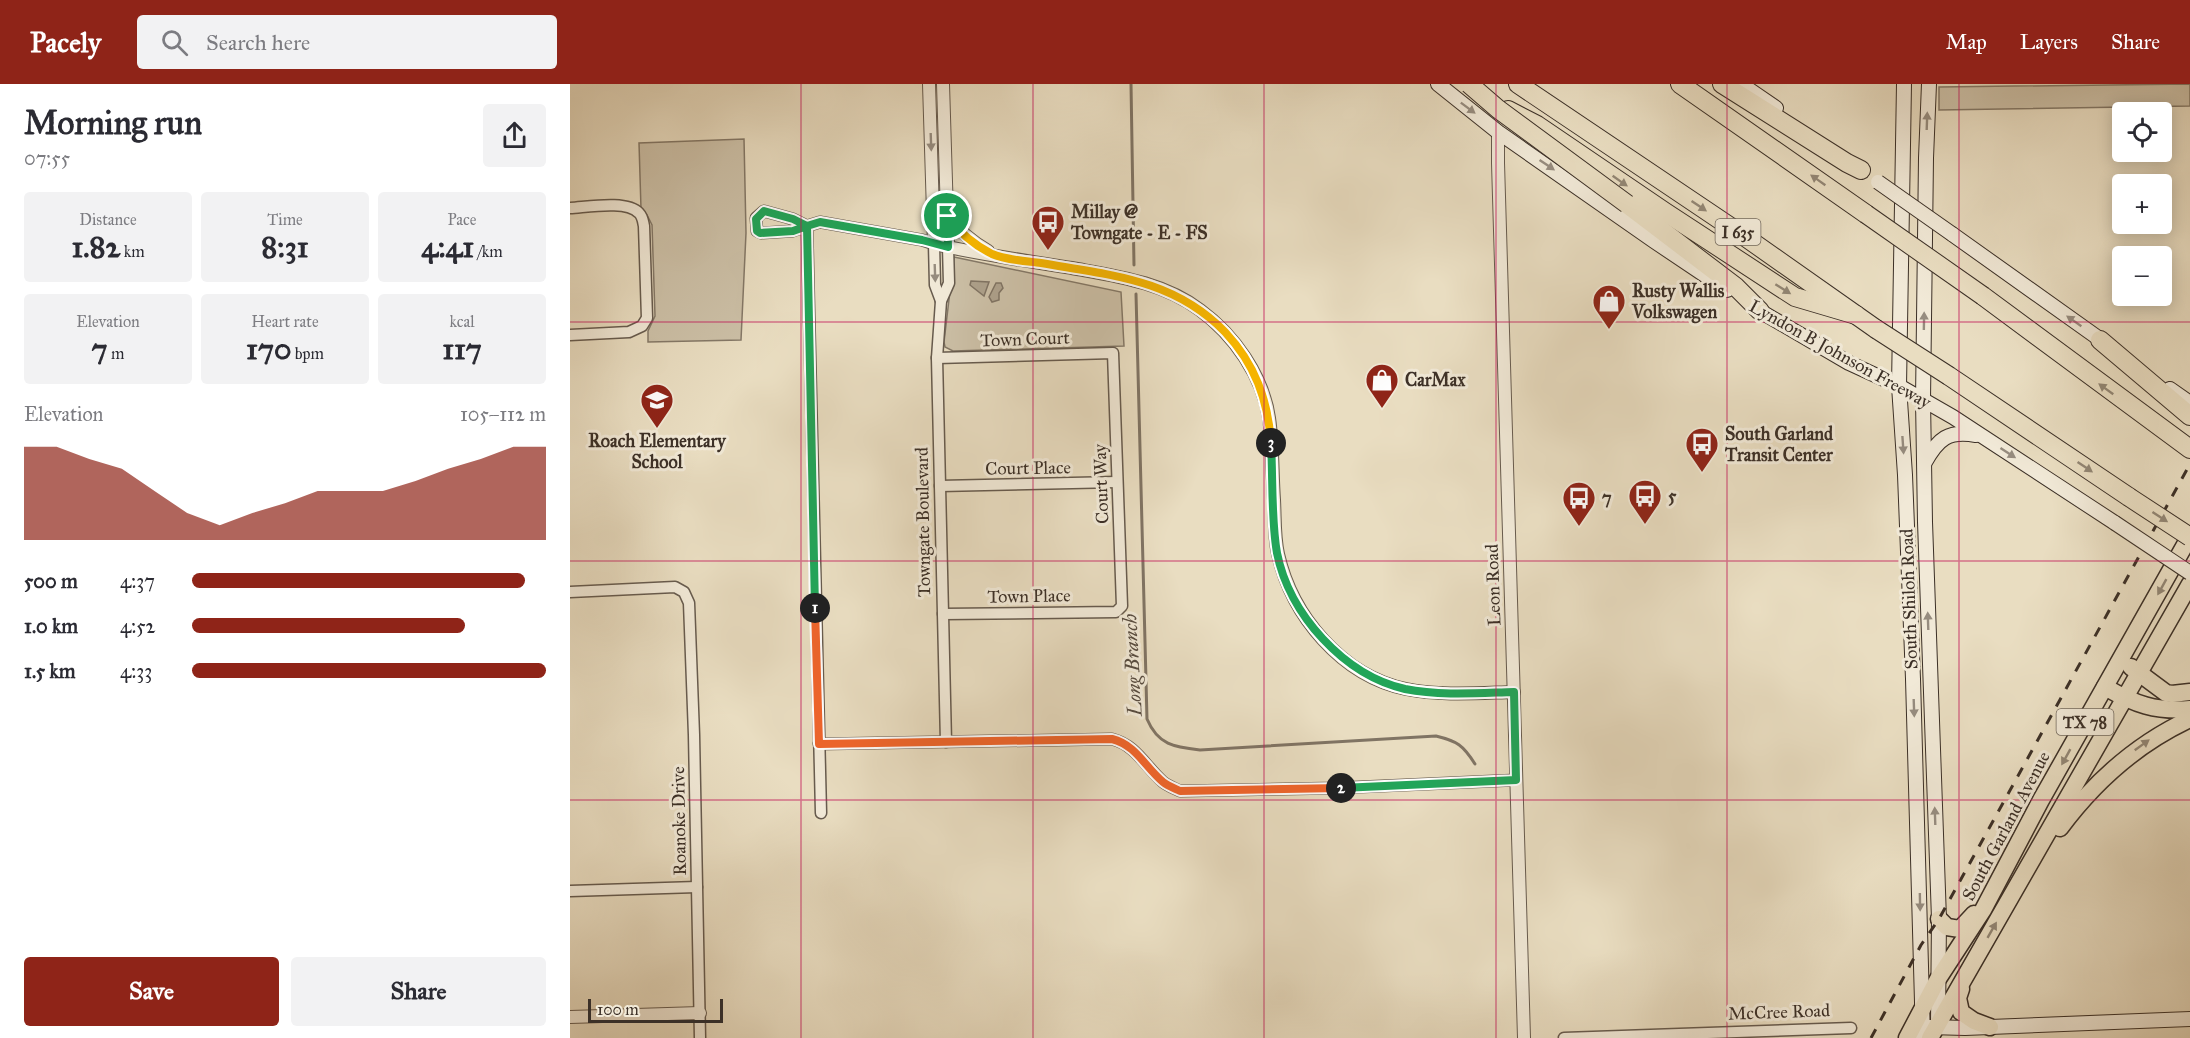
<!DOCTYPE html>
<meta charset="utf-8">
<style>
body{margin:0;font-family:"IM FELL Great Primer",serif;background:#f2f2f3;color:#2b2b33;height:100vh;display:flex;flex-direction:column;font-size:22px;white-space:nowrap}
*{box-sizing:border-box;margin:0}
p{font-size:20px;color:#7c7c81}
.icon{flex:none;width:33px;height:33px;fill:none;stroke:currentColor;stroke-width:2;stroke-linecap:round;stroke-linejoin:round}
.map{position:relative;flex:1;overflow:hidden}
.sheet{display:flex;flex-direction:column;background:#fff;width:570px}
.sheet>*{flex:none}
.fabs{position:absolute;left:1542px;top:18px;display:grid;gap:12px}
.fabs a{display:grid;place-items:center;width:60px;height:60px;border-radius:6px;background:#fff;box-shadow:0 3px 15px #0003;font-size:30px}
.scale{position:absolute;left:18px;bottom:15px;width:135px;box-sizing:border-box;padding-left:6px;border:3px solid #3c3027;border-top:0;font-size:16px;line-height:21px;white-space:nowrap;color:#3c3027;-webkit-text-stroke:4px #f1e9d7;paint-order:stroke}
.pin{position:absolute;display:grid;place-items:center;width:51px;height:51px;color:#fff;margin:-26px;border:3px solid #fff;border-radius:50%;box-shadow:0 2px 6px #0007}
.km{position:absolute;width:30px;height:30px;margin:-15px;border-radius:50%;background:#222;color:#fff;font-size:16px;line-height:30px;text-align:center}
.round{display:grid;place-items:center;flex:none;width:63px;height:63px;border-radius:6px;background:#f2f2f3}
.head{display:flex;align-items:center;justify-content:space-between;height:102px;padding:0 24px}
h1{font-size:33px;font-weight:700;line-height:45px}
.figures{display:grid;grid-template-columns:repeat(3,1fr);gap:9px;height:102px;padding:6px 24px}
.figures div{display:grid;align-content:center;border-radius:6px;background:#f2f2f3;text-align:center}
.figures b{font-size:30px;font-weight:700}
.figures small{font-size:16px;font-weight:400}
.figures p{font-size:16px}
.chart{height:168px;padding:12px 24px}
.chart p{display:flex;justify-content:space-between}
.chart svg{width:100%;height:108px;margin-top:6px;fill:#8f2418;opacity:.7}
.action{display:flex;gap:12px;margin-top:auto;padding:12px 24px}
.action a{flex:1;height:69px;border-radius:6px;background:#8f2418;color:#fff;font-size:24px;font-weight:700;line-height:69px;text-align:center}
.action a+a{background:#f2f2f3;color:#2b2b33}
ul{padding:0 24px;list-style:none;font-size:20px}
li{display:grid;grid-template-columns:96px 72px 1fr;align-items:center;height:45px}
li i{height:15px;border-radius:8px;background:#8f2418}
header{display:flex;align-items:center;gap:36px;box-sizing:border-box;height:84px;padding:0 30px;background:#8f2418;color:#fff}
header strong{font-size:28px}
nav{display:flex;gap:33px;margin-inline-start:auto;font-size:21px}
.search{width:420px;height:54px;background:#f2f2f3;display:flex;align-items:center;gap:15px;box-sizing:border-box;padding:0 21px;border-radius:6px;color:#7c7c81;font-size:22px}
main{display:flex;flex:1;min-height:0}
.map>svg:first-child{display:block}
</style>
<header>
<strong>Pacely</strong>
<div class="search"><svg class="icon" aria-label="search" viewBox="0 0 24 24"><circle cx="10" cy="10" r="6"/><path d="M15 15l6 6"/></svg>Search here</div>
<nav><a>Map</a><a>Layers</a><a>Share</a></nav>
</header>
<main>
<section class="sheet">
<div class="head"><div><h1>Morning run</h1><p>07:55</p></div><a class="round"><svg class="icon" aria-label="share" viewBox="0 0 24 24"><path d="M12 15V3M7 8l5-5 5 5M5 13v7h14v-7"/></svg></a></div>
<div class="figures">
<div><p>Distance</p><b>1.82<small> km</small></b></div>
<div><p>Time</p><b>8:31</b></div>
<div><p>Pace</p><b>4:41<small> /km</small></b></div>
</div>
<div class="figures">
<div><p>Elevation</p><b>7<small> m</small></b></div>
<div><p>Heart rate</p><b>170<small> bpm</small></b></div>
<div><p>kcal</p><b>117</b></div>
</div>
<div class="chart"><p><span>Elevation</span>105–112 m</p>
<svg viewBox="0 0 160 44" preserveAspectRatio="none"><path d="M0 44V6L10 6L20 11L30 15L40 24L50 33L60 38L70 33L80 29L90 24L100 24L110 24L120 20L130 15L140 11L150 6L160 6V44z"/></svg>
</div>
<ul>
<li><b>500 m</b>4:37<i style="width:94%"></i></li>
<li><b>1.0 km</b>4:52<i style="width:77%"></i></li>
<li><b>1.5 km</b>4:33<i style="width:100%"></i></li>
</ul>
<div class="action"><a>Save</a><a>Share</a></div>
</section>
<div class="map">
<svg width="1620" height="954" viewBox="0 0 1620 954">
<rect width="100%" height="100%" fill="#e9ddc1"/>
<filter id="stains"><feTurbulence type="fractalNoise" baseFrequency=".00333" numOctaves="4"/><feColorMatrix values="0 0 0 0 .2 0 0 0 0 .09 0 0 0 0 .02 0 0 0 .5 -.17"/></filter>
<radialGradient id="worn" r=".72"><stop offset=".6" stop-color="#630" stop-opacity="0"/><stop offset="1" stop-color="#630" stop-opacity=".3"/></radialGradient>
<g fill="#ccc0a7" stroke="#847867" stroke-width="1.5">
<path d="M 1620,0 L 1620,22 L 1369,26 L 1369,3 Z"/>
<path d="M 174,55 L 176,149 L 171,256 L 78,258 L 78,247 L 85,232 L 82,141 L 77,131 L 71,125 L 69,59 Z"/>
<path d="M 384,173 L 551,208 L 554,262 L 383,267 L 375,263 L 374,258 Z"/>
</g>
<g fill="#aea28d" stroke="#807464" stroke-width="1.5">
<path d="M 401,197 L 419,198 L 414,212 L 400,201 Z"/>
<path d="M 426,199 L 431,199 L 433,204 L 429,209 L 429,216 L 422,218 L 419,213 Z"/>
</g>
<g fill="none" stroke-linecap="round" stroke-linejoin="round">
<g stroke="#807464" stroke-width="3">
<path d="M 561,0 L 564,181"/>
<path d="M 566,210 L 577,635 C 588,661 604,663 630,666 L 866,652 C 887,657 893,661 905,680"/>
</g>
<defs>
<g id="minor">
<path d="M 0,124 C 18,123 57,116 69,129 C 73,133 73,138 74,142 L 77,234 L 72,242 L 59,248 L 0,251"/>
<path d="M 367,274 L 543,269 L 552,522 L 546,528 L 373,530"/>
<path d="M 370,402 L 547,398"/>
<path d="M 0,508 L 105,503 L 114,508 L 119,519 L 124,651 L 130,954"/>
<path d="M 376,658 L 367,274 L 371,217 L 379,199 L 378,163"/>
<path d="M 249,660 L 542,655 C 566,661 575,682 593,698 C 598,702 604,704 610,707 L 767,704 L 946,696"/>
<path d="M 251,729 L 237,142 L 223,147 L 191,149 L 187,147 L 186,134 L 194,127 L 223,135 L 237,142 L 250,138 L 352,156 L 364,160 L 365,201 L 371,217"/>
<path d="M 0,807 L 127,803"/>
<path d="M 994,954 L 1281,944"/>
</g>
<g id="tertiary">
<path d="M 359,0 L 364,160 C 409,170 456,177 502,184 C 546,192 593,198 630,226 C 664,251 693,292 699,334 C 703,361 702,389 704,416 C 705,433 704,453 708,470 C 722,532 772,592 836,605 C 871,612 908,609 944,608"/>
<path d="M 373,0 L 378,163"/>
<path d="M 928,48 L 928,79 L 954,954"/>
<path d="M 377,132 C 389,147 401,157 418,167"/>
<path d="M 0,933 L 130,929"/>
</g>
<g id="secondary">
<path d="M 868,0 L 928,48 L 1084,157 L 1157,206"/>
<path d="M 1171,0 L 1206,24"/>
<path d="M 1334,0 L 1329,302 L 1335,391 L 1343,595 L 1353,954"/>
<path d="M 1359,0 L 1356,74 L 1353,316 L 1355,438 L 1369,835 L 1368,940"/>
<path d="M 1382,150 L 1538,261"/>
<path d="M 1183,223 L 1279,279 L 1329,302 L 1383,333 L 1545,439"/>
<path d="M 1600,305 L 1620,319"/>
<path d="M 1355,378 C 1368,355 1378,346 1406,351"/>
<path d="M 1359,943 L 1395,944 L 1620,935"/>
</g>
<g id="primary">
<path d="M 1561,583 L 1596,609 L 1602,610 L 1620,608"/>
<path d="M 1535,603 C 1564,620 1586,628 1620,625"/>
<path d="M 1490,744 C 1525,697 1566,660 1620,635"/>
<path d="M 1369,835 L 1377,843 L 1390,845 L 1404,830"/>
<path d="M 1391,905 L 1388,914 L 1391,928 L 1404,937 L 1420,943"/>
<path d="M 1337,954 L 1368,895 L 1413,826 L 1471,716 L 1620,452"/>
<path d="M 1360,954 L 1620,500"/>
</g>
<g id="motorway">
<path d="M 948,0 L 1171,150 L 1306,245"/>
<path d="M 1110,0 L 1296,130"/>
<path d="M 1152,0 L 1277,79 L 1291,86"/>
<path d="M 938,26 L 967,41 L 1095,128 L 1225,213 L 1286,231"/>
<path d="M 1057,120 L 1166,203 L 1190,227"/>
<path d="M 1413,212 L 1620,365"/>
<path d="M 1530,256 L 1620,332"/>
<path d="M 1379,292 L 1559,413"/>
</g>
</defs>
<use href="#minor" stroke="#675b4e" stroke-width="13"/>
<use href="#tertiary" stroke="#675b4e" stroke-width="14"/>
<use href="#secondary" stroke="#3c3027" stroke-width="16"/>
<use href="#primary" stroke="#3c3027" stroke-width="19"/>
<use href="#motorway" stroke="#3c3027" stroke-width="20"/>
<use href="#minor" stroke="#f1e9d7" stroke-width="10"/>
<use href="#tertiary" stroke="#f1e9d7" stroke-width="12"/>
<use href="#secondary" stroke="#f1e9d7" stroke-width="14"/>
<use href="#primary" stroke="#e9ddc1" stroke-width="16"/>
<use href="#motorway" stroke="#e9ddc1" stroke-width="18"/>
<path stroke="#3c3027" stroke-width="3" stroke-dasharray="10 10" stroke-linecap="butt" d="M 1301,954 L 1351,861 L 1369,835 L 1620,380"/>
<defs>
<g id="secondary-bridge">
<path d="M 1308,98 L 1382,150"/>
<path d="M 1545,439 L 1620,489"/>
</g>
<g id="motorway-bridge">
<path d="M 899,0 L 928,25 L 1057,120"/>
<path d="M 1296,130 L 1413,212"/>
<path d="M 1306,245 L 1379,292"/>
<path d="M 1559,413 L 1620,453"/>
</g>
</defs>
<use href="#secondary-bridge" stroke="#3c3027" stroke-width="16" stroke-linecap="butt"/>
<use href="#motorway-bridge" stroke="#3c3027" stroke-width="20" stroke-linecap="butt"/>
<use href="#secondary-bridge" stroke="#f1e9d7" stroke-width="14"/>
<use href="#motorway-bridge" stroke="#e9ddc1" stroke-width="18"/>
</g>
<defs><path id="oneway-solid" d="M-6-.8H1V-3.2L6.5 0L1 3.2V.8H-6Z" transform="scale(1.5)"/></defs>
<g fill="#968c7f">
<use href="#oneway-solid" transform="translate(898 24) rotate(37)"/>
<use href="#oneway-solid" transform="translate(1357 37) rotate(-88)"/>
<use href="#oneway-solid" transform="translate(361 58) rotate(88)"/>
<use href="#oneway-solid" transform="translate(977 81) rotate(34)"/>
<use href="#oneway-solid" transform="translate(365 189) rotate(88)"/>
<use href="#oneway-solid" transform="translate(1354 237) rotate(-89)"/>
<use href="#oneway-solid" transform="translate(1504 237) rotate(-145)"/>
<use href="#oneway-solid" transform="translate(1333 361) rotate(86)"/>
<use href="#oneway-solid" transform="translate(1438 369) rotate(33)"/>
<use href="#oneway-solid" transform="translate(1358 537) rotate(-92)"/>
<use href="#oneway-solid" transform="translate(1344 624) rotate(88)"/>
<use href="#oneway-solid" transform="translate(1365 732) rotate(-92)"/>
<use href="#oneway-solid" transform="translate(1350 818) rotate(89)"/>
</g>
<g fill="#928674">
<use href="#oneway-solid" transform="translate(1248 96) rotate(-145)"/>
<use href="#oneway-solid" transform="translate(1050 97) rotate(35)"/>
<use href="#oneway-solid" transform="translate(1129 122) rotate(34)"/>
<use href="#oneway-solid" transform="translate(1213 205) rotate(32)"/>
<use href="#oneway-solid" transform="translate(1536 305) rotate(-144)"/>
<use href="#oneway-solid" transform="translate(1515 383) rotate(34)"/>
<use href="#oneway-solid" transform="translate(1590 433) rotate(33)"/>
<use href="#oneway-solid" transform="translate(1592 503) rotate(119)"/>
<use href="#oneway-solid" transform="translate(1572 661) rotate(-36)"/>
<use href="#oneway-solid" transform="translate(1496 673) rotate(119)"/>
<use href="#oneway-solid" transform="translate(1422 846) rotate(-60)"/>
</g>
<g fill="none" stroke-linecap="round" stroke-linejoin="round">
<defs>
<path id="split-1" d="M 245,524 L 237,142 L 223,147 L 190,149 L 187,147 L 186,135 L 194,127 L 223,135 L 237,142 L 250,138 L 352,156 L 378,163 L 377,132"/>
<path id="split-2" d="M 245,524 L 249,660 L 542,655 C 566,661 575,683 593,698 C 598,702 604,704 610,707 L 771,704"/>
<path id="split-3" d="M 701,359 C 703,393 701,436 707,469 C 719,530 774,591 835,605 C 871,612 908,609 944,608 L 946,696 L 771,704"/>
<path id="split-4" d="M 377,132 C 389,148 404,161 422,170 C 435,176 456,177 471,179 C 540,191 604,195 655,248 C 685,280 698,316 701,359"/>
</defs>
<use href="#split-1" stroke="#fff" stroke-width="12"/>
<use href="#split-2" stroke="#fff" stroke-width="12"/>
<use href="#split-3" stroke="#fff" stroke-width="12"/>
<use href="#split-4" stroke="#fff" stroke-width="12"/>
<use href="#split-1" stroke="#22a559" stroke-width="8"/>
<use href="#split-2" stroke="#f0652b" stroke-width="8"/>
<use href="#split-3" stroke="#22a559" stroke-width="8"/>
<use href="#split-4" stroke="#f5b400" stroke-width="8"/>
</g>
<path fill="none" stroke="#c2185b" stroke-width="1.5" stroke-opacity="0.55" d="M 231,0 L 231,954M 463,0 L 463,954M 694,0 L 694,954M 926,0 L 926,954M 1157,0 L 1157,954M 1389,0 L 1389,954M 0,238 L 1620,238M 0,477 L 1620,477M 0,716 L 1620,716"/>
<defs>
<symbol id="bus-pin" viewBox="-11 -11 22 30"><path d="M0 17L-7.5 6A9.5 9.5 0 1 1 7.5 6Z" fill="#8f2418" stroke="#f1e9d7"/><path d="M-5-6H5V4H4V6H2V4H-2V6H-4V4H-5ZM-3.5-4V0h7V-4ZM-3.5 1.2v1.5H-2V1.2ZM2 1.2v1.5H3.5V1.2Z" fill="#fff"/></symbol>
<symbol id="shop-pin" viewBox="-11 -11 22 30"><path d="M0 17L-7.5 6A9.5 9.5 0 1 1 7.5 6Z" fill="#8f2418" stroke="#f1e9d7"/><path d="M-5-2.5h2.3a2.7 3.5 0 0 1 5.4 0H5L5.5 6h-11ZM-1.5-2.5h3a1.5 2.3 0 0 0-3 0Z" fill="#fff"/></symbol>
<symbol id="school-pin" viewBox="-11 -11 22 30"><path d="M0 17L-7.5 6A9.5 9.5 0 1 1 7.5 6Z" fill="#8f2418" stroke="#f1e9d7"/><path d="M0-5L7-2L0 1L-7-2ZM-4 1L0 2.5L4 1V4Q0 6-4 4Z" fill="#fff"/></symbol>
</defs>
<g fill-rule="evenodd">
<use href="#bus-pin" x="459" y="119" width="38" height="52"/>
<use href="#shop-pin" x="1020" y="198" width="38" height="52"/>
<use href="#shop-pin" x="793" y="277" width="38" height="52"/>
<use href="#school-pin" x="68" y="297" width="38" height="52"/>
<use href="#bus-pin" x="1113" y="341" width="38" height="52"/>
<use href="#bus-pin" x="1056" y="393" width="38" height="52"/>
<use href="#bus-pin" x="990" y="395" width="38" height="52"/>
</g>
<g text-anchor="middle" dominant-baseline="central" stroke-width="6" stroke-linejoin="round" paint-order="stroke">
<g fill="#f1e9d7" stroke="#72685c" stroke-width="1.5">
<rect x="1145.5" y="135" width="45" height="26" rx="4.5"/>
<rect x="1486.5" y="625" width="57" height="26" rx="4.5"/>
</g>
<g font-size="16" font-weight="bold" fill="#3c3027">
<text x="1168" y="148">I 635</text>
<text x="1515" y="638">TX 78</text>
</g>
<g font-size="18" font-weight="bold" fill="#3c3027" stroke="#f1e9d7" text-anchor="start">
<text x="501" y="128">Millay @<tspan x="501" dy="21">Towngate - E - FS</tspan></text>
<text x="1062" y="207">Rusty Wallis<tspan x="1062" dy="21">Volkswagen</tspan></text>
<text x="835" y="296">CarMax</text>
<text x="1155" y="350">South Garland<tspan x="1155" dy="21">Transit Center</tspan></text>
<text x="87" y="357" text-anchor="middle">Roach Elementary<tspan x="87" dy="21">School</tspan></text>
<text x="1098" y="412">5</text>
<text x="1032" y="414">7</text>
</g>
<g font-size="18" fill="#3c3027" stroke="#f1e9d7">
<text transform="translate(455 255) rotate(-2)">Town Court</text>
<text transform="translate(1270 270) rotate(29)">Lyndon B Johnson Freeway</text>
<text transform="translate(458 384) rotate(-1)">Court Place</text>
<text transform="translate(531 400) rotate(-92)">Court Way</text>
<text transform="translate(353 438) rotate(-91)">Towngate Boulevard</text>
<text transform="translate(923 501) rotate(-92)">Leon Road</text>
<text transform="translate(459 512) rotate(-1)">Town Place</text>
<text transform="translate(1339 515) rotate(-92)">South Shiloh Road</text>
<text transform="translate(109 737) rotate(-91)">Roanoke Drive</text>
<text transform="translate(1436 742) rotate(-62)">South Garland Avenue</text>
<text transform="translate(1209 928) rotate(-2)">McCree Road</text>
</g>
<g font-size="20" font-style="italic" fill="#584c40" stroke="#f1e9d7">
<text transform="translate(562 581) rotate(-93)">Long Branch</text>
</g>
</g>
<rect width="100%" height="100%" filter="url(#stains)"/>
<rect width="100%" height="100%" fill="url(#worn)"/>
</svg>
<div class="fabs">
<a><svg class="icon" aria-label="locate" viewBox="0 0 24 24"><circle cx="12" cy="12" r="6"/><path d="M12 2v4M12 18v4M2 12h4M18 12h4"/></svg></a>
<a>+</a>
<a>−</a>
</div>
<div class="scale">100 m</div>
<div class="pin" style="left:377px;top:132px;background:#1e9e55"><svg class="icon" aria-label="arrive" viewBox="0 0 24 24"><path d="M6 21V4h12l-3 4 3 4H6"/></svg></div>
<b class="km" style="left:245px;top:524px">1</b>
<b class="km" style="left:771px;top:704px">2</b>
<b class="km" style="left:701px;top:359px">3</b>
</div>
</main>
